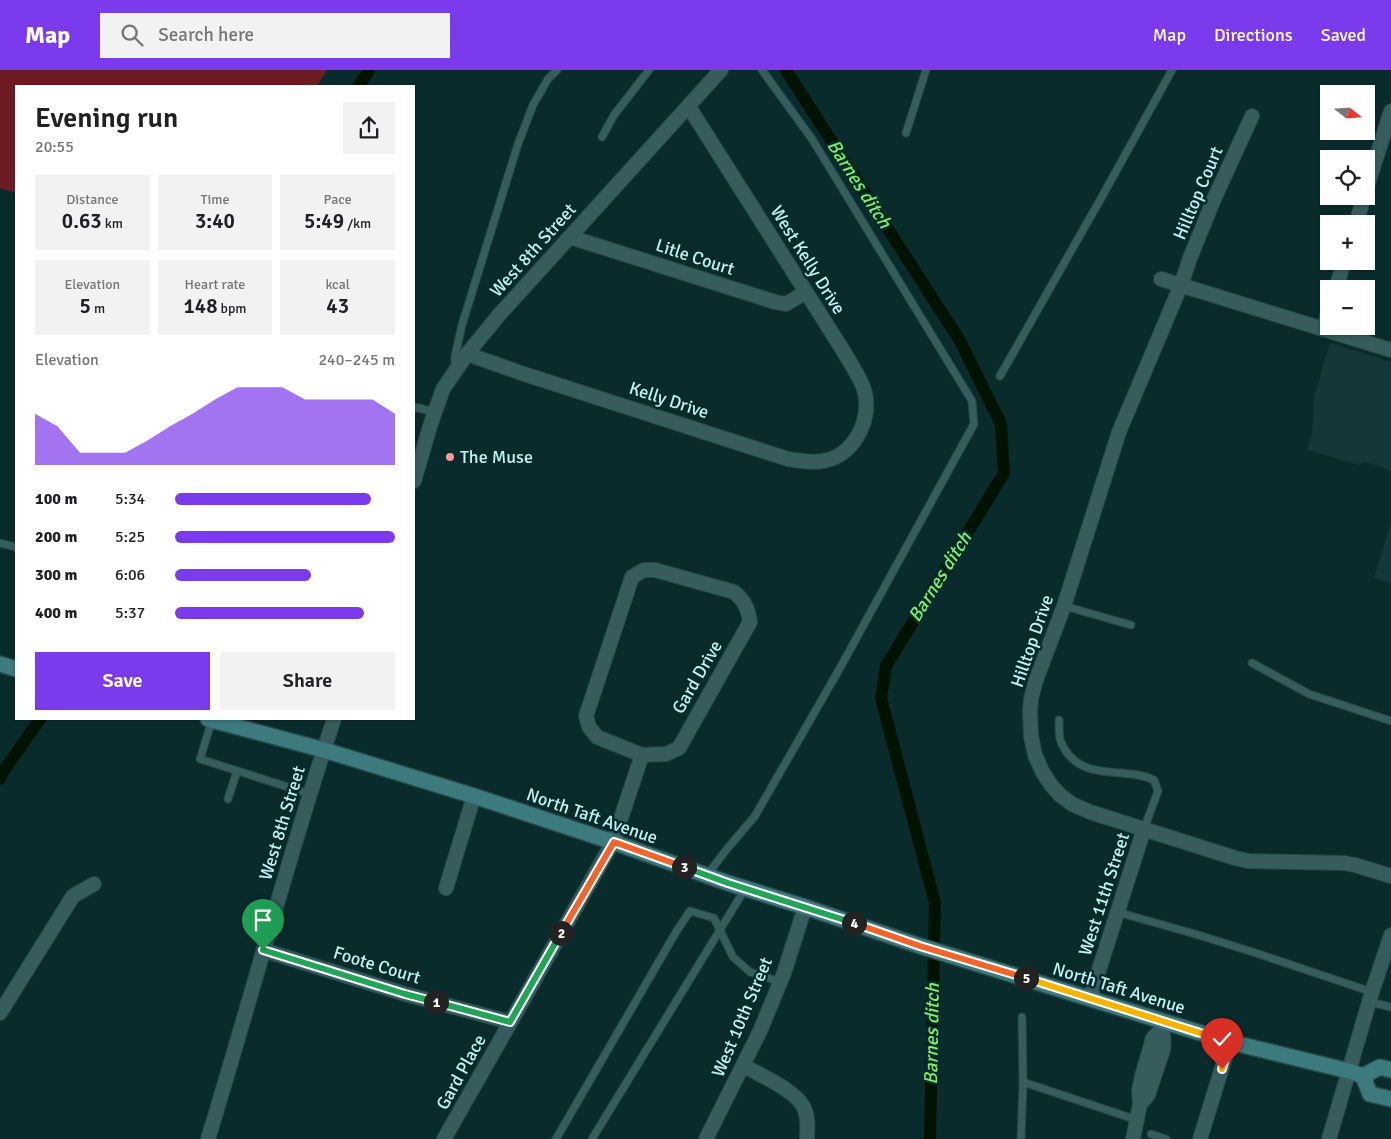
<!DOCTYPE html>
<meta charset="utf-8">
<style>
body{margin:0;font-family:Signika,sans-serif;background:#f2f2f2;color:#202124;height:100vh;display:flex;flex-direction:column;font-size:19px;white-space:nowrap}
*{box-sizing:border-box;margin:0}
p{font-size:16px;color:#757577}
.icon{flex:none;width:28px;height:28px;fill:none;stroke:currentColor;stroke-width:2;stroke-linecap:round;stroke-linejoin:round}
.map{position:relative;flex:1;overflow:hidden}
.sheet{position:absolute;left:15px;top:15px;width:400px;height:635px;display:flex;flex-direction:column;background:#fff;border-radius:0px;box-shadow:0 1px 4px #0004}
.sheet>*{flex:none}
.needle{width:32px;rotate:107deg}
.controls{position:absolute;left:1320px;top:15px;display:grid;gap:10px}
.controls a{display:grid;place-items:center;width:55px;height:55px;border-radius:0px;background:#fff;box-shadow:0 1px 4px #0004;font-size:25px}
.pin{position:absolute;display:grid;place-items:center;width:42px;height:42px;color:#fff;margin:-51px -21px;border-radius:50% 50% 50% 0;rotate:-45deg;box-shadow:0 0 5px #0007}
.pin .icon{rotate:45deg}
.km{position:absolute;width:25px;height:25px;margin:-12px;border-radius:50%;background:#222;color:#fff;font-size:14px;line-height:25px;text-align:center}
.round{display:grid;place-items:center;flex:none;width:52px;height:52px;border-radius:0px;background:#f2f2f2}
.headline{display:flex;align-items:center;justify-content:space-between;height:85px;padding:0 20px}
h1{font-size:28px;font-weight:600;line-height:38px}
.figures{display:grid;grid-template-columns:repeat(3,1fr);gap:8px;height:85px;padding:5px 20px}
.figures div{display:grid;align-content:center;border-radius:0px;background:#f2f2f2;text-align:center}
.figures b{font-size:21px;font-weight:600}
.figures small{font-size:14px;font-weight:400}
.figures p{font-size:14px}
.chart{height:140px;padding:10px 20px}
.chart p{display:flex;justify-content:space-between}
.chart svg{width:100%;height:90px;margin-top:5px;fill:#7c3aed;opacity:.7}
.action{display:flex;gap:10px;margin-top:auto;padding:10px 20px}
.action a{flex:1;height:58px;border-radius:0px;background:#7c3aed;color:#fff;font-size:20px;font-weight:600;line-height:58px;text-align:center}
.action a+a{background:#f2f2f2;color:#202124}
ul{padding:0 20px;list-style:none;font-size:16px}
li{display:grid;grid-template-columns:80px 60px 1fr;align-items:center;height:38px}
li i{height:12px;border-radius:6px;background:#7c3aed}
header{display:flex;align-items:center;gap:30px;box-sizing:border-box;height:70px;padding:0 25px;background:#7c3aed;color:#fff}
header strong{font-size:24px}
nav{display:flex;gap:28px;margin-inline-start:auto;font-size:18px}
.search{width:350px;height:45px;background:#f2f2f2;display:flex;align-items:center;gap:12px;box-sizing:border-box;padding:0 18px;border-radius:0px;color:#757577;font-size:19px}
.map>svg:first-child{display:block}
</style>
<header>
<strong>Map</strong>
<div class="search"><svg class="icon" aria-label="search" viewBox="0 0 24 24"><circle cx="10" cy="10" r="6"/><path d="M15 15l6 6"/></svg>Search here</div>
<nav><a>Map</a><a>Directions</a><a>Saved</a></nav>
</header>
<div class="map">
<svg width="1391" height="1069" viewBox="0 0 1391 1069">
<rect width="100%" height="100%" fill="#0a2b2c"/>
<g fill="#14383a">
<path d="M 1330,273 L 1391,292 L 1391,402 L 1385,398 L 1370,393 L 1363,393 L 1359,395 L 1307,380 L 1312,365 L 1314,327 Z"/>
<path d="M 1391,452 L 1391,513 L 1374,508 Z"/>
</g>
<path fill="#6e1c24" d="M 0,0 L 327,0 L 317,16 L 16,16 L 16,123 L 0,118 Z"/>
<g fill="none" stroke-linecap="round" stroke-linejoin="round">
<g stroke="#001200" stroke-width="12">
<path d="M 786,0 L 960,271 L 1001,354 L 1004,403 L 886,596 L 881,628 L 935,833 L 930,1069"/>
<path d="M 359,16 L 369,0"/>
<path d="M 0,709 L 3,702 L 40,649"/>
</g>
<defs>
<g id="lane">
<path d="M 906,63 L 926,0"/>
<path d="M 602,67 L 614,45 L 649,0"/>
<path d="M 455,299 L 455,286 L 462,255 L 518,74 L 533,35 L 548,9 L 557,0"/>
<path d="M 1000,306 L 1104,123 L 1172,0"/>
<path d="M 414,337 L 435,342"/>
<path d="M 0,473 L 16,477"/>
<path d="M 1064,536 L 1131,555"/>
<path d="M 1252,593 L 1309,624 L 1391,651"/>
<path d="M 212,650 L 200,689 L 310,724"/>
<path d="M 1059,650 C 1059,656 1059,663 1060,669 C 1061,673 1063,676 1065,680 C 1086,712 1125,696 1154,710 L 1158,721 L 1144,759"/>
<path d="M 228,729 L 237,701"/>
<path d="M 707,805 L 727,779 L 755,746 L 840,598 L 974,354 L 972,331 L 812,69 L 762,0"/>
<path d="M 1117,842 L 1195,864 L 1256,883 L 1372,922"/>
<path d="M 1370,932 L 1391,937"/>
<path d="M 1022,947 L 1023,1012"/>
<path d="M 1151,1064 L 1166,1069"/>
<path d="M 556,1069 L 676,862 L 690,841 L 714,848 L 733,887 L 750,902 L 780,912"/>
<path d="M 592,1069 L 745,819"/>
<path d="M 1021,1069 L 1023,1012 L 1137,1050"/>
</g>
<g id="street">
<path d="M 1252,46 L 1214,129 L 1190,188 L 1181,215 L 1119,362 L 1064,536 L 1036,610 L 1031,629 L 1030,641 L 1031,666 L 1035,685 L 1042,701 L 1051,715 L 1060,725 L 1072,734 L 1090,742 L 1235,788 L 1248,791 L 1344,793 L 1355,795 L 1391,806"/>
<path d="M 1366,120 L 1391,41"/>
<path d="M 1356,154 L 1364,126"/>
<path d="M 570,167 L 775,232 L 786,234 L 806,222"/>
<path d="M 1161,209 L 1391,280"/>
<path d="M 1336,219 L 1344,191"/>
<path d="M 1323,259 L 1329,240"/>
<path d="M 467,284 L 524,304 L 788,389 C 800,391 811,393 823,391 C 853,386 871,352 865,323 C 862,309 851,295 844,282 L 689,37"/>
<path d="M 414,411 L 431,353 L 443,319 L 467,284 L 499,245 L 721,0"/>
<path d="M 644,500 L 655,500 L 734,522 C 745,531 748,539 750,552 L 679,678 L 666,684 L 642,685 L 597,667 L 589,657 L 586,646 L 632,507 Z"/>
<path d="M 446,818 L 474,726"/>
<path d="M 263,880 L 405,924 L 510,952"/>
<path d="M 1090,928 L 1144,759"/>
<path d="M 0,943 L 73,826 L 94,814"/>
<path d="M 1162,959 L 1153,968 L 1142,1006 L 1139,1020 L 1140,1034 L 1148,1025 L 1163,980 C 1165,970 1161,961 1164,952"/>
<path d="M 744,996 C 760,1005 797,1021 804,1038 C 809,1048 807,1058 807,1069"/>
<path d="M 208,1069 C 251,929 288,787 334,649"/>
<path d="M 444,1069 L 613,772 L 642,685"/>
<path d="M 706,1069 L 760,961 L 784,903 L 805,837"/>
<path d="M 1133,1069 L 1140,1034"/>
<path d="M 1200,1069 L 1230,972"/>
<path d="M 1329,1069 L 1372,922 L 1391,865"/>
</g>
<g id="secondary">
<path d="M 0,594 L 16,599"/>
<path d="M 208,649 L 324,680 L 474,726 L 613,772 L 728,813 L 805,837 L 920,876 L 1230,972 L 1349,1001 L 1363,1006 L 1380,997 L 1391,1000"/>
<path d="M 1363,1006 L 1370,1024 L 1391,1029"/>
</g>
</defs>
<use href="#lane" stroke="#244748" stroke-width="9"/>
<use href="#street" stroke="#244748" stroke-width="16"/>
<use href="#secondary" stroke="#244748" stroke-width="18"/>
<use href="#lane" stroke="#375c5d" stroke-width="7"/>
<use href="#street" stroke="#375c5d" stroke-width="14"/>
<use href="#secondary" stroke="#3d7a7d" stroke-width="15"/>
</g>
<g fill="none" stroke-linecap="round" stroke-linejoin="round">
<defs>
<path id="split-1" d="M 263,880 L 405,924 L 436,932"/>
<path id="split-2" d="M 436,932 L 510,952 L 561,863"/>
<path id="split-3" d="M 561,863 L 614,772 L 684,797"/>
<path id="split-4" d="M 684,797 L 728,813 L 854,853"/>
<path id="split-5" d="M 854,853 L 920,876 L 1026,908"/>
<path id="split-6" d="M 1026,908 L 1197,962"/>
<path id="split-7" d="M 1197,962 L 1230,972 L 1222,999"/>
</defs>
<use href="#split-1" stroke="#fff" stroke-width="10"/>
<use href="#split-2" stroke="#fff" stroke-width="10"/>
<use href="#split-3" stroke="#fff" stroke-width="10"/>
<use href="#split-4" stroke="#fff" stroke-width="10"/>
<use href="#split-5" stroke="#fff" stroke-width="10"/>
<use href="#split-6" stroke="#fff" stroke-width="10"/>
<use href="#split-7" stroke="#fff" stroke-width="10"/>
<use href="#split-1" stroke="#22a559" stroke-width="6"/>
<use href="#split-2" stroke="#22a559" stroke-width="6"/>
<use href="#split-3" stroke="#f0652b" stroke-width="6"/>
<use href="#split-4" stroke="#22a559" stroke-width="6"/>
<use href="#split-5" stroke="#f0652b" stroke-width="6"/>
<use href="#split-6" stroke="#f5b400" stroke-width="6"/>
<use href="#split-7" stroke="#f5b400" stroke-width="6"/>
</g>
<circle fill="#f59b9b" stroke="#0a2b2c" stroke-width="2" cx="450" cy="387" r="5"/>
<g text-anchor="middle" dominant-baseline="central" stroke-width="5" stroke-linejoin="round" paint-order="stroke">
<g font-size="18" fill="#c4f1f3" stroke="#0a2b2c">
<text transform="translate(1198 123) rotate(-67)">Hilltop Court</text>
<text transform="translate(533 180) rotate(-48)">West 8th Street</text>
<text transform="translate(695 187) rotate(18)">Litle Court</text>
<text transform="translate(808 190) rotate(58)">West Kelly Drive</text>
<text transform="translate(669 330) rotate(18)">Kelly Drive</text>
<text transform="translate(1032 571) rotate(-71)">Hilltop Drive</text>
<text transform="translate(697 607) rotate(-60)">Gard Drive</text>
<text transform="translate(592 746) rotate(19)">North Taft Avenue</text>
<text transform="translate(282 753) rotate(-73)">West 8th Street</text>
<text transform="translate(1104 824) rotate(-72)">West 11th Street</text>
<text transform="translate(377 895) rotate(17)">Foote Court</text>
<text transform="translate(1119 918) rotate(17)">North Taft Avenue</text>
<text transform="translate(742 947) rotate(-67)">West 10th Street</text>
<text transform="translate(461 1002) rotate(-61)">Gard Place</text>
</g>
<g font-size="18" fill="#c4f1f3" stroke="#0a2b2c" text-anchor="start">
<text x="460" y="387">The Muse</text>
</g>
<g font-size="19" font-style="italic" fill="#83ee67" stroke="#0a2b2c">
<text transform="translate(859 114) rotate(57)">Barnes ditch</text>
<text transform="translate(940 507) rotate(-58)">Barnes ditch</text>
<text transform="translate(932 964) rotate(-89)">Barnes ditch</text>
</g>
</g>
</svg>
<div class="controls">
<a><svg class="needle" viewBox="-14 -14 28 28"><path d="M0-13l5 13h-10z" fill="#e53935"/><path d="M0 13l5-13h-10z" fill="#757577"/></svg></a>
<a><svg class="icon" aria-label="locate" viewBox="0 0 24 24"><circle cx="12" cy="12" r="6"/><path d="M12 2v4M12 18v4M2 12h4M18 12h4"/></svg></a>
<a>+</a>
<a>−</a>
</div>
<div class="pin" style="left:263px;top:880px;background:#1e9e55"><svg class="icon" aria-label="arrive" viewBox="0 0 24 24"><path d="M6 21V4h12l-3 4 3 4H6"/></svg></div>
<div class="pin" style="left:1222px;top:999px;background:#d93025"><svg class="icon" aria-label="check" viewBox="0 0 24 24"><path d="M5 12l5 5 9-10"/></svg></div>
<b class="km" style="left:436px;top:932px">1</b>
<b class="km" style="left:561px;top:863px">2</b>
<b class="km" style="left:684px;top:797px">3</b>
<b class="km" style="left:854px;top:853px">4</b>
<b class="km" style="left:1026px;top:908px">5</b>
<section class="sheet">
<div class="headline"><div><h1>Evening run</h1><p>20:55</p></div><a class="round"><svg class="icon" aria-label="share" viewBox="0 0 24 24"><path d="M12 15V3M7 8l5-5 5 5M5 13v7h14v-7"/></svg></a></div>
<div class="figures">
<div><p>Distance</p><b>0.63<small> km</small></b></div>
<div><p>Time</p><b>3:40</b></div>
<div><p>Pace</p><b>5:49<small> /km</small></b></div>
</div>
<div class="figures">
<div><p>Elevation</p><b>5<small> m</small></b></div>
<div><p>Heart rate</p><b>148<small> bpm</small></b></div>
<div><p>kcal</p><b>43</b></div>
</div>
<div class="chart"><p><span>Elevation</span>240–245 m</p>
<svg viewBox="0 0 160 44" preserveAspectRatio="none"><path d="M0 44V19L10 25L20 38L30 38L40 38L50 32L60 25L70 19L80 12L90 6L100 6L110 6L120 12L130 12L140 12L150 12L160 19V44z"/></svg>
</div>
<ul>
<li><b>100 m</b>5:34<i style="width:89%"></i></li>
<li><b>200 m</b>5:25<i style="width:100%"></i></li>
<li><b>300 m</b>6:06<i style="width:62%"></i></li>
<li><b>400 m</b>5:37<i style="width:86%"></i></li>
</ul>
<div class="action"><a>Save</a><a>Share</a></div>
</section>
</div>
